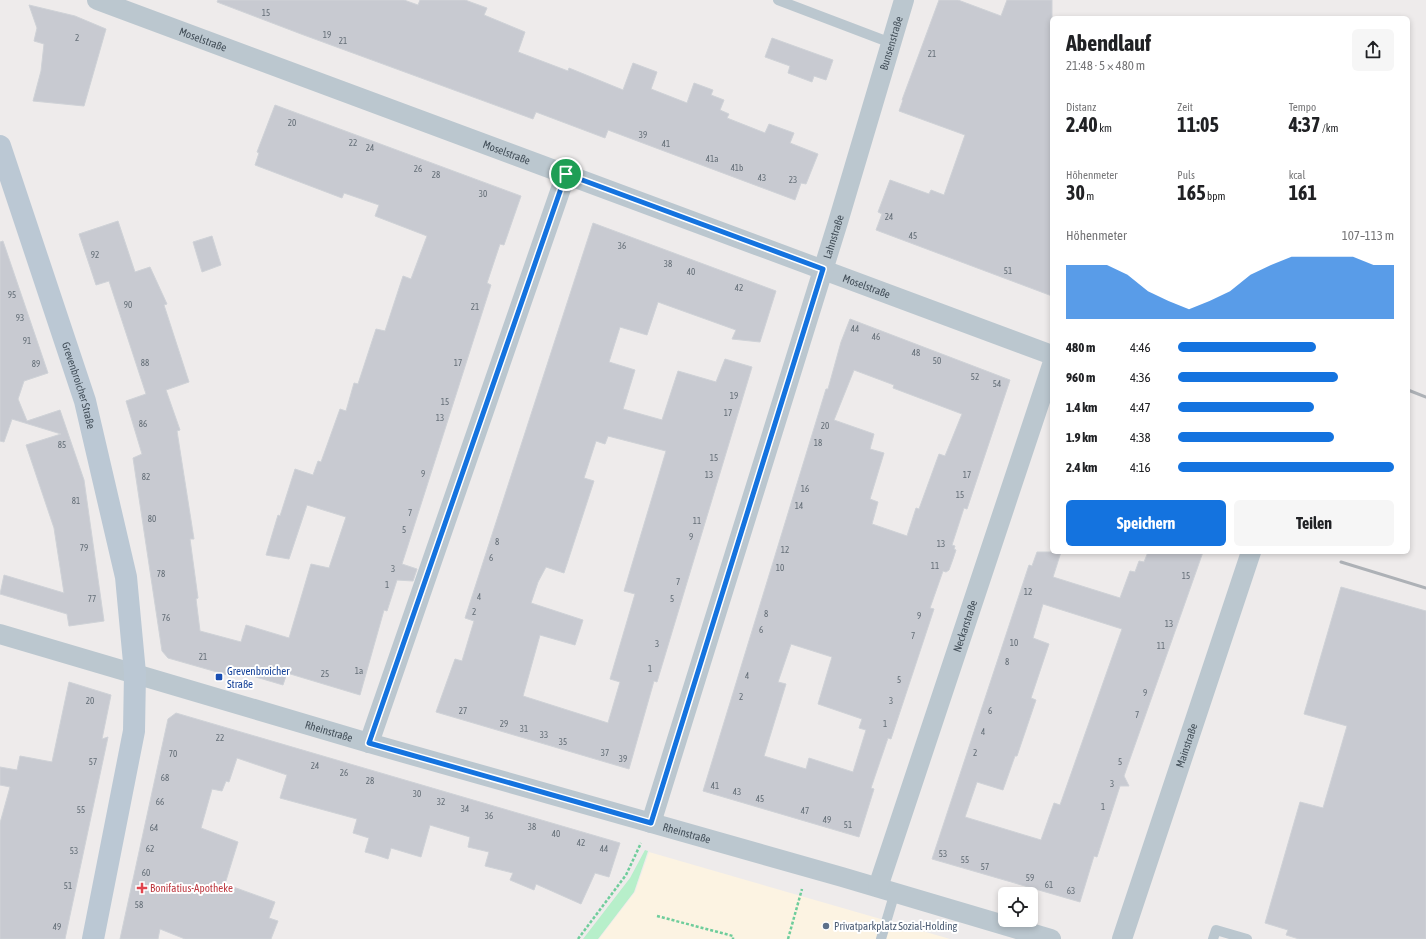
<!DOCTYPE html>
<html lang="de">
<meta charset="utf-8">
<style>
body{margin:0;font-family:"Asap Condensed",sans-serif;background:#f6f6f6;color:#202124;height:100vh;display:flex;flex-direction:column;font-size:15px;white-space:nowrap}
*{box-sizing:border-box;margin:0}
p{font-size:13px;color:#757577}
.icon{flex:none;width:22px;height:22px;fill:none;stroke:currentColor;stroke-width:2;stroke-linecap:round;stroke-linejoin:round}
.map{position:relative;flex:1;overflow:hidden}
.side{position:absolute;left:1050px;top:16px;width:360px;height:538px;display:flex;flex-direction:column;background:#fff;border-radius:6px;box-shadow:0 2px 6px #0003}
.side>*{flex:none}
.buttons{position:absolute;left:998px;top:887px;display:grid;gap:8px}
.buttons a{display:grid;place-items:center;width:40px;height:40px;border-radius:6px;background:#fff;box-shadow:0 2px 6px #0003;font-size:20px}
.pin{position:absolute;display:grid;place-items:center;width:34px;height:34px;color:#fff;margin:-17px;border:2px solid #fff;border-radius:50%;box-shadow:0 1px 4px #0007}
.round{display:grid;place-items:center;flex:none;width:42px;height:42px;border-radius:6px;background:#f6f6f6}
.overview{display:flex;align-items:center;justify-content:space-between;height:68px;padding:0 16px}
h1{font-size:22px;font-weight:700;line-height:30px}
.stats{display:grid;grid-template-columns:repeat(3,1fr);gap:6px;height:68px;padding:4px 16px}
.stats div{display:grid;align-content:center}
.stats b{font-size:20px;font-weight:700}
.stats small{font-size:11px;font-weight:400}
.stats p{font-size:11px}
.chart{height:112px;padding:8px 16px}
.chart p{display:flex;justify-content:space-between}
.chart svg{width:100%;height:72px;margin-top:4px;fill:#1473df;opacity:.7}
.button{display:flex;gap:8px;margin-top:auto;padding:8px 16px}
.button a{flex:1;height:46px;border-radius:6px;background:#1473df;color:#fff;font-size:16px;font-weight:700;line-height:46px;text-align:center}
.button a+a{background:#f6f6f6;color:#202124}
ul{padding:0 16px;list-style:none;font-size:13px}
li{display:grid;grid-template-columns:64px 48px 1fr;align-items:center;height:30px}
li i{height:10px;border-radius:5px;background:#1473df}
.map>svg:first-child{display:block}
</style>
<div class="map">
<svg width="1426" height="939" viewBox="0 0 1426 939">
<rect width="100%" height="100%" fill="#eeebeb"/>
<path fill="#fcf3e2" d="M 649,852 L 950,939 L 599,939 L 635,892 Z"/>
<path fill="#b7efca" d="M 645,850 L 648,851 L 634,892 L 598,939 L 583,939 L 630,878 Z"/>
<g fill="#c8cad1" stroke="#cfd2d7" fill-rule="evenodd">
<path d="M 218,0 L 404,0 L 418,5 L 420,0 L 465,0 L 487,8 L 484,15 L 525,32 L 518,52 L 568,71 L 569,68 L 623,90 L 633,63 L 657,72 L 651,89 L 687,103 L 694,83 L 713,90 L 711,95 L 724,100 L 720,110 L 729,114 L 727,118 L 765,133 L 769,124 L 794,133 L 790,143 L 818,154 L 806,184 L 801,183 L 795,200 L 608,130 L 605,138 L 536,112 L 533,119 L 301,34 L 217,2 Z"/>
<path d="M 939,0 L 958,0 L 1001,16 L 1007,0 L 1052,0 L 1052,296 L 876,230 L 882,214 L 878,212 L 890,180 L 929,194 L 931,190 L 944,195 L 965,135 L 899,111 L 903,100 L 902,100 Z"/>
<path d="M 29,5 L 75,16 L 106,29 L 84,106 L 33,101 L 41,71 L 44,44 L 34,41 L 37,28 Z"/>
<path d="M 772,38 L 833,60 L 826,80 L 814,76 L 812,82 L 788,73 L 790,66 L 765,57 Z"/>
<path d="M 275,105 L 521,196 L 504,245 L 500,244 L 487,283 L 491,285 L 402,564 L 417,569 L 413,581 L 397,580 L 387,611 L 384,610 L 360,695 L 287,673 L 283,685 L 232,670 L 231,676 L 168,658 L 162,651 L 133,458 L 142,454 L 126,401 L 146,394 L 109,281 L 96,285 L 79,234 L 118,221 L 135,272 L 150,267 L 167,304 L 164,305 L 189,382 L 166,390 L 180,430 L 177,431 L 194,539 L 190,539 L 198,598 L 196,599 L 200,631 L 241,642 L 246,625 L 289,638 L 311,564 L 329,568 L 346,517 L 307,505 L 289,559 L 266,555 L 278,515 L 280,516 L 295,469 L 313,475 L 318,461 L 321,462 L 340,409 L 346,411 L 354,383 L 358,384 L 376,329 L 385,331 L 403,276 L 411,279 L 427,236 L 375,216 L 379,205 L 344,193 L 342,198 L 255,165 L 259,153 L 257,152 Z"/>
<path d="M 593,223 L 776,291 L 760,342 L 732,339 L 736,330 L 658,302 L 647,335 L 620,327 L 609,362 L 635,370 L 623,409 L 662,420 L 678,371 L 716,382 L 725,359 L 752,367 L 657,682 L 654,681 L 629,769 L 436,712 L 455,659 L 462,661 L 474,621 L 465,618 ZM 608,436 L 666,451 L 624,591 L 635,594 L 610,679 L 620,682 L 608,723 L 523,696 L 540,635 L 575,645 L 583,620 L 531,603 L 538,582 L 546,567 L 564,573 L 594,481 L 584,478 L 596,441 L 605,444 Z"/>
<path d="M 212,236 L 221,265 L 202,272 L 193,242 Z"/>
<path d="M 3,241 L 48,373 L 24,381 L 18,399 L 27,421 L 60,410 L 84,480 L 104,621 L 69,626 L 67,614 L 0,594 L 4,575 L 64,593 L 54,528 L 26,445 L 61,434 L 12,419 L 4,442 L 0,441 L 0,242 Z"/>
<path d="M 850,319 L 1010,380 L 967,509 L 964,508 L 952,545 L 955,546 L 954,549 L 956,550 L 953,559 L 949,570 L 946,572 L 943,571 L 930,608 L 934,609 L 891,739 L 888,738 L 871,788 L 874,789 L 859,837 L 703,791 L 826,389 L 828,389 L 841,342 ZM 854,370 L 894,385 L 893,388 L 962,414 L 945,456 L 939,454 L 919,509 L 916,508 L 907,536 L 872,524 L 878,502 L 870,499 L 884,453 L 870,449 L 874,434 L 834,420 ZM 791,644 L 832,657 L 818,704 L 862,719 L 859,728 L 866,730 L 853,772 L 809,758 L 806,769 L 764,756 L 786,684 L 778,682 Z"/>
<path d="M 1037,552 L 1061,552 L 1053,577 L 1120,598 L 1130,571 L 1135,572 L 1139,561 L 1144,562 L 1148,552 L 1203,552 L 1124,776 L 1129,786 L 1120,786 L 1097,857 L 1094,856 L 1080,902 L 932,859 L 1029,565 L 1032,566 ZM 1043,604 L 1122,629 L 1060,805 L 1054,803 L 1041,840 L 965,817 L 977,782 L 1003,790 L 1015,756 L 1017,756 L 1036,700 L 1031,698 L 1049,644 L 1033,638 Z"/>
<path d="M 1341,587 L 1426,611 L 1426,939 L 1299,939 L 1286,935 L 1288,930 L 1265,923 L 1300,802 L 1323,808 L 1347,726 L 1304,714 Z"/>
<path d="M 69,682 L 111,695 L 102,739 L 108,737 L 65,939 L 0,939 L 0,823 L 10,787 L 0,785 L 0,767 L 17,770 L 20,756 L 52,762 Z"/>
<path d="M 176,713 L 620,843 L 609,877 L 595,873 L 581,904 L 536,884 L 534,890 L 510,880 L 513,873 L 485,866 L 489,852 L 468,847 L 470,837 L 430,825 L 421,857 L 391,848 L 388,859 L 376,855 L 365,852 L 369,838 L 353,833 L 357,819 L 280,798 L 287,775 L 237,758 L 229,782 L 226,781 L 222,791 L 212,789 L 201,828 L 238,842 L 225,884 L 275,902 L 269,918 L 278,921 L 271,939 L 185,939 L 160,929 L 158,939 L 120,939 L 168,719 Z"/>
</g>
<g fill="none" stroke-linecap="round" stroke-linejoin="round">
<g stroke="#6ecd9b" stroke-width="2.5" stroke-dasharray="3 2" stroke-linecap="butt">
<path d="M 657,916 L 733,936 L 733,939"/>
<path d="M 578,939 L 626,875 L 641,843"/>
<path d="M 788,939 L 802,889"/>
</g>
<g stroke="#bbc7cf" stroke-width="10">
<path d="M 778,0 L 891,43"/>
<path d="M 881,939 L 895,892"/>
<path d="M 1213,939 L 1216,930 L 1247,939"/>
</g>
<g stroke="#bbc7cf" stroke-width="20">
<path id="s1" d="M 97,0 L 1052,355"/>
<path id="s2" d="M 0,634 L 369,743 L 842,877 L 1051,939"/>
<path d="M 369,743 L 566,174"/>
<path id="s3" d="M 651,823 L 838,222 L 904,0"/>
<path id="s4" d="M 878,887 L 1052,365"/>
<path id="s5" d="M 1122,939 L 1251,552"/>
</g>
<path stroke="#bbc8d4" stroke-width="22" id="s6" d="M 0,146 L 85,401 L 126,577 L 135,673 L 134,731 L 93,939"/>
<g stroke="#adb1b6" stroke-width="3">
<path d="M 1408,390 L 1426,397"/>
<path d="M 1341,562 L 1426,588"/>
</g>
</g>
<g fill="none" stroke-linecap="round" stroke-linejoin="round">
<defs>
<path id="route" d="M 566,174 L 823,269 L 651,823 L 369,743 Z"/>
</defs>
<use href="#route" stroke="#fff" stroke-width="8"/>
<use href="#route" stroke="#1473df" stroke-width="5"/>
</g>
<rect fill="#1a4fb4" stroke="#fff" stroke-width="1.5" x="215" y="673" width="8" height="8" rx="2"/>
<path fill="#e0444e" stroke="#fff" stroke-width="1.5" d="M140 882h4v4h4v4h-4v4h-4v-4h-4v-4h4z"/>
<circle fill="#5c6f8a" stroke="#fff" stroke-width="1.5" cx="826" cy="926" r="4"/>
<g text-anchor="middle" dominant-baseline="central" stroke-width="4" stroke-linejoin="round" paint-order="stroke">
<g font-size="9" fill="#646e77">
<text x="266" y="13">15</text>
<text x="327" y="35">19</text>
<text x="77" y="38">2</text>
<text x="343" y="41">21</text>
<text x="932" y="54">21</text>
<text x="292" y="123">20</text>
<text x="643" y="135">39</text>
<text x="353" y="143">22</text>
<text x="666" y="144">41</text>
<text x="370" y="148">24</text>
<text x="712" y="159">41a</text>
<text x="737" y="168">41b</text>
<text x="418" y="169">26</text>
<text x="436" y="175">28</text>
<text x="762" y="178">43</text>
<text x="793" y="180">23</text>
<text x="483" y="194">30</text>
<text x="889" y="217">24</text>
<text x="913" y="236">45</text>
<text x="622" y="246">36</text>
<text x="95" y="255">92</text>
<text x="668" y="264">38</text>
<text x="1008" y="271">51</text>
<text x="691" y="272">40</text>
<text x="739" y="288">42</text>
<text x="12" y="295">95</text>
<text x="128" y="305">90</text>
<text x="475" y="307">21</text>
<text x="20" y="318">93</text>
<text x="855" y="329">44</text>
<text x="876" y="337">46</text>
<text x="27" y="341">91</text>
<text x="916" y="353">48</text>
<text x="937" y="361">50</text>
<text x="145" y="363">88</text>
<text x="458" y="363">17</text>
<text x="36" y="364">89</text>
<text x="975" y="377">52</text>
<text x="997" y="384">54</text>
<text x="734" y="396">19</text>
<text x="445" y="402">15</text>
<text x="728" y="413">17</text>
<text x="440" y="418">13</text>
<text x="143" y="424">86</text>
<text x="825" y="426">20</text>
<text x="818" y="443">18</text>
<text x="62" y="445">85</text>
<text x="714" y="458">15</text>
<text x="423" y="474">9</text>
<text x="709" y="475">13</text>
<text x="967" y="475">17</text>
<text x="146" y="477">82</text>
<text x="805" y="489">16</text>
<text x="960" y="495">15</text>
<text x="76" y="501">81</text>
<text x="799" y="506">14</text>
<text x="410" y="513">7</text>
<text x="152" y="519">80</text>
<text x="697" y="521">11</text>
<text x="404" y="530">5</text>
<text x="691" y="537">9</text>
<text x="497" y="542">8</text>
<text x="941" y="544">13</text>
<text x="84" y="548">79</text>
<text x="785" y="550">12</text>
<text x="491" y="558">6</text>
<text x="935" y="566">11</text>
<text x="780" y="568">10</text>
<text x="393" y="569">3</text>
<text x="161" y="574">78</text>
<text x="1186" y="576">15</text>
<text x="678" y="582">7</text>
<text x="387" y="585">1</text>
<text x="1028" y="592">12</text>
<text x="479" y="597">4</text>
<text x="92" y="599">77</text>
<text x="672" y="599">5</text>
<text x="474" y="612">2</text>
<text x="766" y="614">8</text>
<text x="919" y="616">9</text>
<text x="166" y="618">76</text>
<text x="1169" y="624">13</text>
<text x="761" y="630">6</text>
<text x="913" y="636">7</text>
<text x="1014" y="643">10</text>
<text x="657" y="644">3</text>
<text x="1161" y="646">11</text>
<text x="203" y="657">21</text>
<text x="1007" y="662">8</text>
<text x="650" y="669">1</text>
<text x="359" y="671">1a</text>
<text x="325" y="674">25</text>
<text x="747" y="676">4</text>
<text x="899" y="680">5</text>
<text x="1145" y="693">9</text>
<text x="741" y="697">2</text>
<text x="90" y="701">20</text>
<text x="891" y="701">3</text>
<text x="463" y="711">27</text>
<text x="990" y="711">6</text>
<text x="1137" y="715">7</text>
<text x="504" y="724">29</text>
<text x="885" y="724">1</text>
<text x="524" y="729">31</text>
<text x="983" y="732">4</text>
<text x="544" y="735">33</text>
<text x="220" y="738">22</text>
<text x="563" y="742">35</text>
<text x="605" y="753">37</text>
<text x="975" y="753">2</text>
<text x="173" y="754">70</text>
<text x="623" y="759">39</text>
<text x="93" y="762">57</text>
<text x="1120" y="762">5</text>
<text x="315" y="766">24</text>
<text x="344" y="773">26</text>
<text x="165" y="778">68</text>
<text x="370" y="781">28</text>
<text x="1112" y="784">3</text>
<text x="715" y="786">41</text>
<text x="737" y="792">43</text>
<text x="417" y="794">30</text>
<text x="760" y="799">45</text>
<text x="160" y="802">66</text>
<text x="441" y="802">32</text>
<text x="1103" y="807">1</text>
<text x="465" y="809">34</text>
<text x="81" y="810">55</text>
<text x="805" y="811">47</text>
<text x="489" y="816">36</text>
<text x="827" y="820">49</text>
<text x="848" y="825">51</text>
<text x="532" y="827">38</text>
<text x="154" y="828">64</text>
<text x="556" y="834">40</text>
<text x="581" y="843">42</text>
<text x="150" y="849">62</text>
<text x="604" y="849">44</text>
<text x="74" y="851">53</text>
<text x="943" y="854">53</text>
<text x="965" y="860">55</text>
<text x="985" y="867">57</text>
<text x="146" y="873">60</text>
<text x="1030" y="878">59</text>
<text x="1049" y="885">61</text>
<text x="68" y="886">51</text>
<text x="1071" y="891">63</text>
<text x="139" y="905">58</text>
<text x="57" y="927">49</text>
</g>
<g font-size="11" fill="#434f59" stroke="#fff">
<text stroke="none"><textPath href="#s1" startOffset="113">Moselstraße</textPath></text>
<text stroke="none"><textPath href="#s3" startOffset="816">Bunsenstraße</textPath></text>
<text stroke="none"><textPath href="#s1" startOffset="437">Moselstraße</textPath></text>
<text stroke="none"><textPath href="#s3" startOffset="614">Lahnstraße</textPath></text>
<text stroke="none"><textPath href="#s1" startOffset="821">Moselstraße</textPath></text>
<text stroke="none"><textPath href="#s6" startOffset="252">Grevenbroicher Straße</textPath></text>
<text stroke="none"><textPath href="#s4" startOffset="275">Neckarstraße</textPath></text>
<text stroke="none"><textPath href="#s2" startOffset="343">Rheinstraße</textPath></text>
<text stroke="none"><textPath href="#s5" startOffset="204">Mainstraße</textPath></text>
<text stroke="none"><textPath href="#s2" startOffset="715">Rheinstraße</textPath></text>
</g>
<g font-size="11" fill="#164399" stroke="#fff" text-anchor="start">
<text x="227" y="671">Grevenbroicher<tspan x="227" dy="13">Straße</tspan></text>
</g>
<g font-size="11" fill="#be3a42" stroke="#fff" text-anchor="start">
<text x="150" y="888">Bonifatius-Apotheke</text>
</g>
<g font-size="11" fill="#4e5e75" stroke="#fff" text-anchor="start">
<text x="834" y="926">Privatparkplatz Sozial-Holding</text>
</g>
</g>
</svg>
<div class="buttons">
<a><svg class="icon" aria-label="locate" viewBox="0 0 24 24"><circle cx="12" cy="12" r="6"/><path d="M12 2v4M12 18v4M2 12h4M18 12h4"/></svg></a>
</div>
<div class="pin" style="left:566px;top:174px;background:#1e9e55"><svg class="icon" aria-label="arrive" viewBox="0 0 24 24"><path d="M6 21V4h12l-3 4 3 4H6"/></svg></div>
<section class="side">
<div class="overview"><div><h1>Abendlauf</h1><p>21:48 · 5 × 480 m</p></div><a class="round"><svg class="icon" aria-label="share" viewBox="0 0 24 24"><path d="M12 15V3M7 8l5-5 5 5M5 13v7h14v-7"/></svg></a></div>
<div class="stats">
<div><p>Distanz</p><b>2.40<small> km</small></b></div>
<div><p>Zeit</p><b>11:05</b></div>
<div><p>Tempo</p><b>4:37<small> /km</small></b></div>
</div>
<div class="stats">
<div><p>Höhenmeter</p><b>30<small> m</small></b></div>
<div><p>Puls</p><b>165<small> bpm</small></b></div>
<div><p>kcal</p><b>161</b></div>
</div>
<div class="chart"><p><span>Höhenmeter</span>107–113 m</p>
<svg viewBox="0 0 160 44" preserveAspectRatio="none"><path d="M0 44V11L10 11L20 11L30 17L40 27L50 33L60 38L70 33L80 27L90 17L100 11L110 6L120 6L130 6L140 6L150 11L160 11V44z"/></svg>
</div>
<ul>
<li><b>480 m</b>4:46<i style="width:64%"></i></li>
<li><b>960 m</b>4:36<i style="width:74%"></i></li>
<li><b>1.4 km</b>4:47<i style="width:63%"></i></li>
<li><b>1.9 km</b>4:38<i style="width:72%"></i></li>
<li><b>2.4 km</b>4:16<i style="width:100%"></i></li>
</ul>
<div class="button"><a>Speichern</a><a>Teilen</a></div>
</section>
</div>
